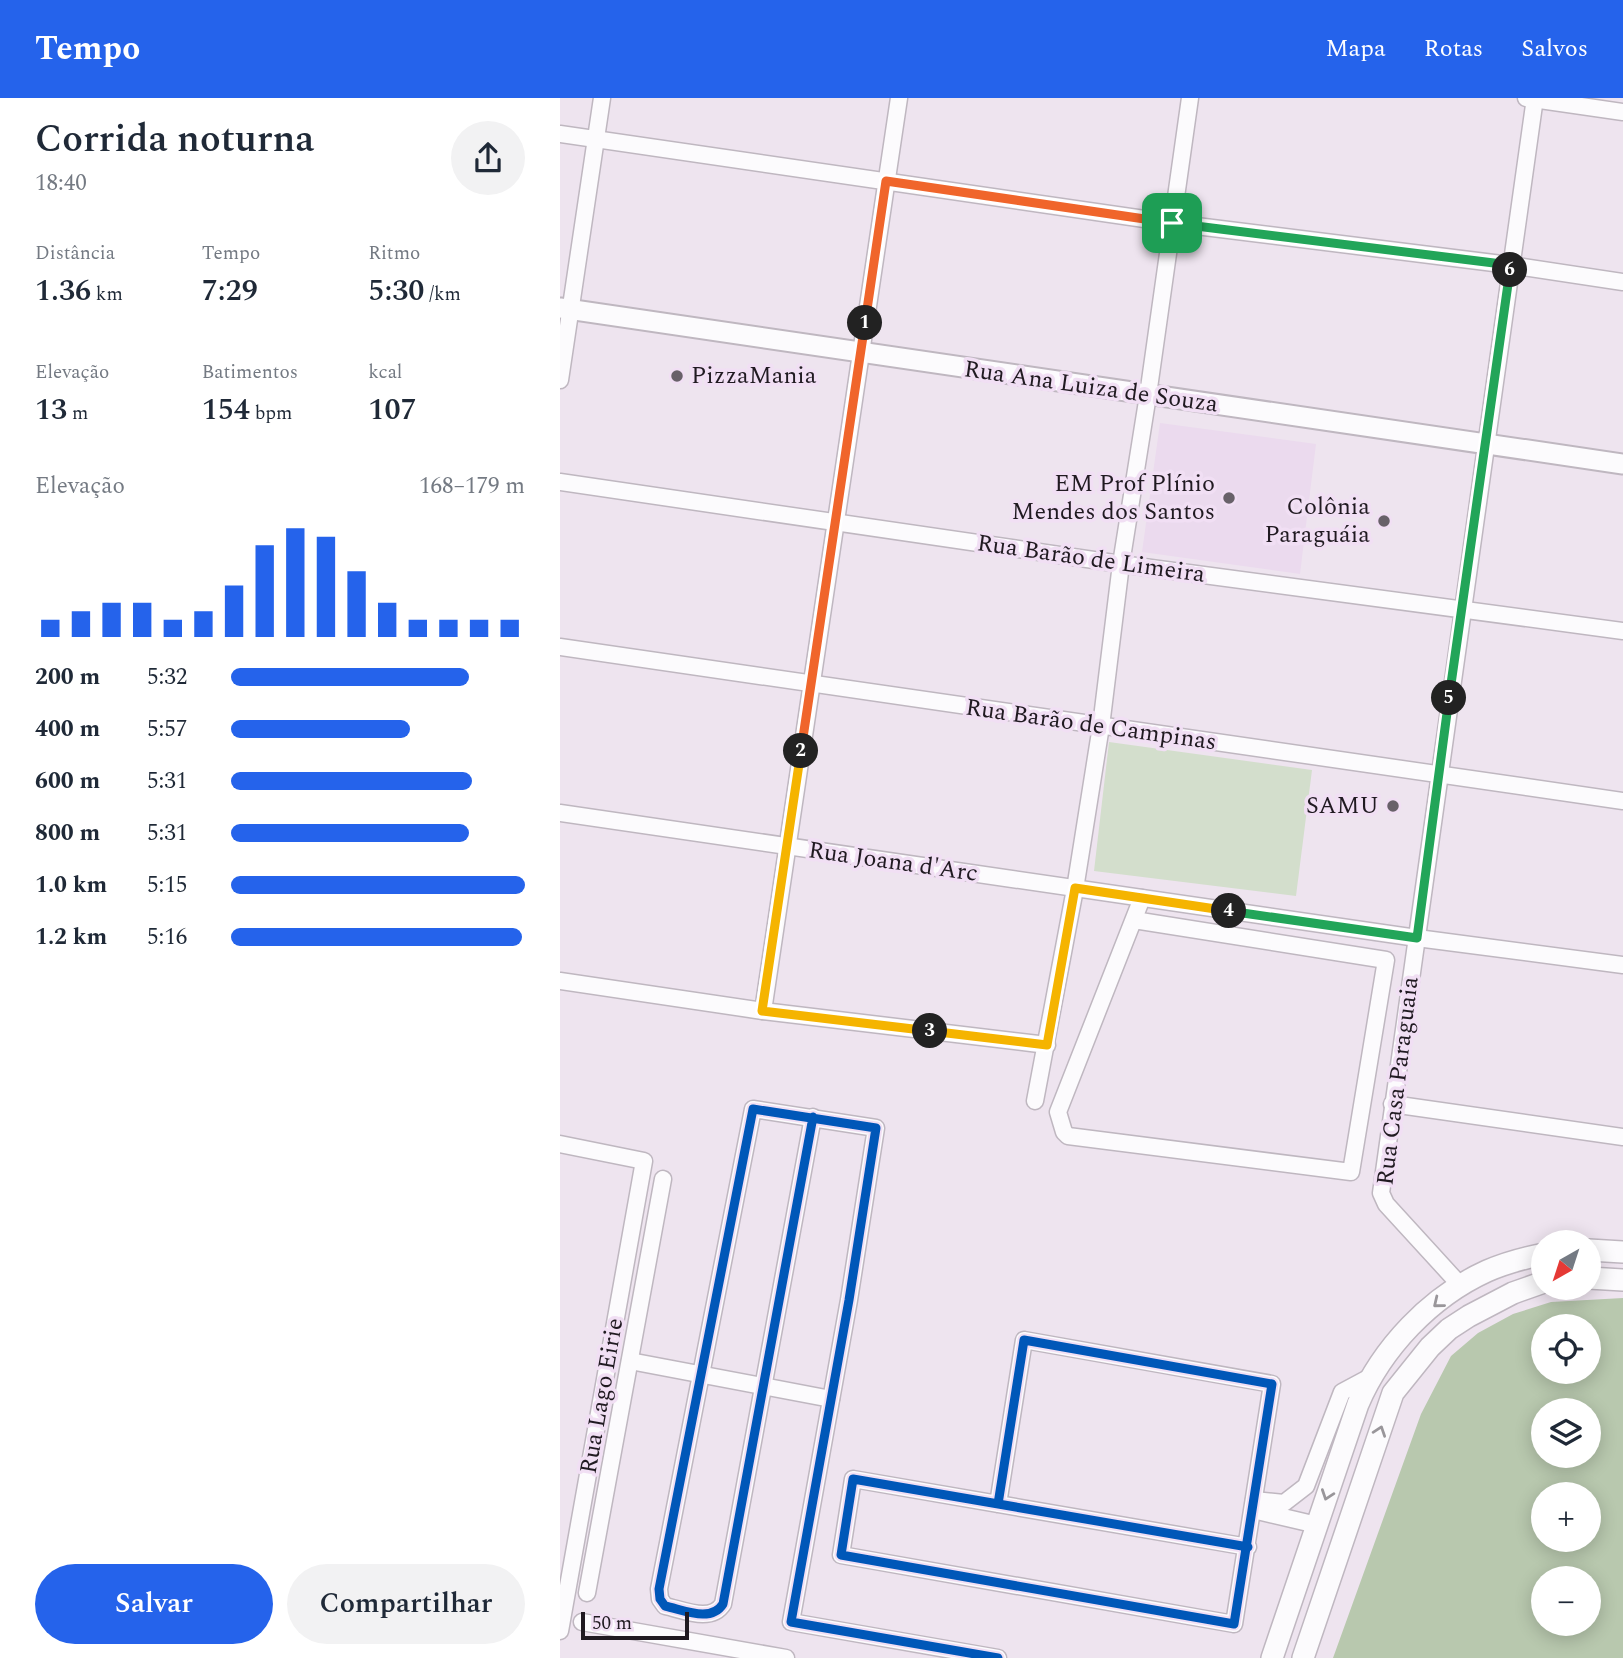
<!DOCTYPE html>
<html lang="pt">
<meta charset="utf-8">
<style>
body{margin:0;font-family:Spectral,serif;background:#f2f2f3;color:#1f2937;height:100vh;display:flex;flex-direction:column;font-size:26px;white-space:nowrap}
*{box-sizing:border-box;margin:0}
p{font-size:23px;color:#747a83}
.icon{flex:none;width:38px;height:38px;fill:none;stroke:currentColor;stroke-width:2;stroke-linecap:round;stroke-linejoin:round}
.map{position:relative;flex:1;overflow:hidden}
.panel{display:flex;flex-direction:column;background:#fff;width:560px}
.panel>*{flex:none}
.needle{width:46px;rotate:219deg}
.tools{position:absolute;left:971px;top:1132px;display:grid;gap:14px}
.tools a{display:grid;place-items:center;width:70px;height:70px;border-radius:50%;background:#fff;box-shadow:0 4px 18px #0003;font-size:35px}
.scale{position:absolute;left:21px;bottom:18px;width:108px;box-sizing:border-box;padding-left:7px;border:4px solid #201a21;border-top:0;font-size:19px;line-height:24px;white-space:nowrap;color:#201a21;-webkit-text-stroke:5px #f1dff4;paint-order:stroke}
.pin{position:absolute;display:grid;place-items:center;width:60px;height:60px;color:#fff;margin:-30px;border-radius:14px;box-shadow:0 4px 10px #0006}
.km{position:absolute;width:35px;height:35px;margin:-18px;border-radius:50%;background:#222;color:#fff;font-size:19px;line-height:35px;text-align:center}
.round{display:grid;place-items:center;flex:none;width:74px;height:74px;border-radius:37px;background:#f2f2f3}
.head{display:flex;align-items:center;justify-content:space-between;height:119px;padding:0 35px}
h1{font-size:38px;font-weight:600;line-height:52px}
.stats{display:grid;grid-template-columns:repeat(3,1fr);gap:10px;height:119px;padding:7px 35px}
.stats div{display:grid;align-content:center}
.stats b{font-size:30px;font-weight:600}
.stats small{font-size:19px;font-weight:400}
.stats p{font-size:19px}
.chart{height:196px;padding:14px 35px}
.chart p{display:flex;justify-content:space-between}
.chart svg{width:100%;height:126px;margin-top:7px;stroke:#2563eb;stroke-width:6}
.action{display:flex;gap:14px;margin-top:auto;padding:14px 35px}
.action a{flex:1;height:80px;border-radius:42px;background:#2563eb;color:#fff;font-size:28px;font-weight:600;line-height:80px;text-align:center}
.action a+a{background:#f2f2f3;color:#1f2937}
ul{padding:0 35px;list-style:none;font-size:23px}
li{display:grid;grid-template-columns:112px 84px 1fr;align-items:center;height:52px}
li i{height:18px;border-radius:9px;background:#2563eb}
header{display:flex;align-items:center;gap:42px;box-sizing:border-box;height:98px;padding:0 35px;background:#2563eb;color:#fff}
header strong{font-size:33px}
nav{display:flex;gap:38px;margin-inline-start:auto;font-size:24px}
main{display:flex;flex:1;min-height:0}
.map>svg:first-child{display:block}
</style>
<header>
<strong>Tempo</strong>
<nav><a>Mapa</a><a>Rotas</a><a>Salvos</a></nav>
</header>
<main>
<section class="panel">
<div class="head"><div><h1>Corrida noturna</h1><p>18:40</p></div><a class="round"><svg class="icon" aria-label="share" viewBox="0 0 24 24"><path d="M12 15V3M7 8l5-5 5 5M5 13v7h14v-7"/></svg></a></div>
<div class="stats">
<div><p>Distância</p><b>1.36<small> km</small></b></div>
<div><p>Tempo</p><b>7:29</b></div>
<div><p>Ritmo</p><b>5:30<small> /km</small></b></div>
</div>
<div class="stats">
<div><p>Elevação</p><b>13<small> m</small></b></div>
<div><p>Batimentos</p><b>154<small> bpm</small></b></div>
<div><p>kcal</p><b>107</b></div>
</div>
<div class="chart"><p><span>Elevação</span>168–179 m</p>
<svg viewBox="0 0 160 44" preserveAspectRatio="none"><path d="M5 44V38M15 44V35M25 44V32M35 44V32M45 44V38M55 44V35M65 44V26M75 44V12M85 44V6M95 44V9M105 44V21M115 44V32M125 44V38M135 44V38M145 44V38M155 44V38"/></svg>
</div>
<ul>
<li><b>200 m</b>5:32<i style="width:81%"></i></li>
<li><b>400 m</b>5:57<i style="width:61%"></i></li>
<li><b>600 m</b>5:31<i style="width:82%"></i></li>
<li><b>800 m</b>5:31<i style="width:81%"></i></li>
<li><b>1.0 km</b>5:15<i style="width:100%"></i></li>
<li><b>1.2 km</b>5:16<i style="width:99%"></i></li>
</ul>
<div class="action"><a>Salvar</a><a>Compartilhar</a></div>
</section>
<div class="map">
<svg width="1063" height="1560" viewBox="0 0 1063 1560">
<rect width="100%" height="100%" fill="#eee4ef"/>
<path fill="#ebdaee" d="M 600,325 L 756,346 L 740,476 L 582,454 Z"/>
<path fill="#d3decc" d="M 549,644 L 752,672 L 736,798 L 534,773 Z"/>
<path fill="#b8c8ae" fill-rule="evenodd" d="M 1063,1200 L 1063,1560 L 773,1560 L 861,1316 L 891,1258 L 918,1235 L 953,1216 L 991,1204 ZM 984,1228 L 1029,1228 L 1029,1274 L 984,1274 ZM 984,1312 L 1029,1312 L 1029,1358 L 984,1358 ZM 984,1396 L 1029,1396 L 1029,1442 L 984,1442 ZM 984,1480 L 1029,1480 L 1029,1526 L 984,1526 Z"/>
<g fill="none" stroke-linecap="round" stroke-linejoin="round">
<defs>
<g id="minor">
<path d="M 966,0 L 1063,14"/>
<path d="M 0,36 L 612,125 L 950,167 L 1063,184"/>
<path d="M 0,282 L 42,0"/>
<path d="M 0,384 L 561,466 L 1063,533"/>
<path d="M 0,549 L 1063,703"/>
<path d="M 0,715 L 857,840 L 1063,867"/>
<path d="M 574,822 L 826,862 L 791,1074 L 508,1038 L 504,1034 L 498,1014 L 582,800"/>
<path d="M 0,883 L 203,913 L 487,947"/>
<path d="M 203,913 L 339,0"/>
<path d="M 475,1003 L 515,791 L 541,628 L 561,466 L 588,297 L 630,0"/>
<path d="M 832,1006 L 1063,1039"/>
<path d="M 253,1019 L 163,1506 C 151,1525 124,1512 105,1508 L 100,1501 L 99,1491 L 193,1011 L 316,1030 L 289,1202 L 231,1524 L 438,1560"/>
<path d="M 0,1046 L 84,1063 L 0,1533"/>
<path d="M 901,1188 L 826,1106 L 821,1095 L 975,0"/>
<path d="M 70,1263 L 271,1301"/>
<path d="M 694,1402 L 724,1405 L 746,1388 L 782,1294 L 810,1279"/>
<path d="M 438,1406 L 464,1242 L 712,1286 L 674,1526 L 281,1457 L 293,1381 L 688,1449"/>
<path d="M 693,1412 L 757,1427"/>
<path d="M 27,1495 L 103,1081"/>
<path d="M 22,1524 L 226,1560"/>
</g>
<path id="tertiary" d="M 0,210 L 1063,366"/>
<g id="secondary">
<path d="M 1029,1152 L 1063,1154"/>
<path d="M 1029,1180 L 1063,1182"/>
<path d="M 712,1560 L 798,1306 C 822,1250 870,1199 927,1173 C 945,1165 964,1160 984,1156"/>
<path d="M 743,1560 L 833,1295 L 870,1249 L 889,1231 L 909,1218 L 953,1195 L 984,1184"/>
</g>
</defs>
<use href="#minor" stroke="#bfb7c0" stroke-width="19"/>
<use href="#tertiary" stroke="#bfb7c0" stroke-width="23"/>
<use href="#secondary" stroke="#bfb7c0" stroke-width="24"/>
<use href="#minor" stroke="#fcfbfd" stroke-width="16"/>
<use href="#tertiary" stroke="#fcfbfd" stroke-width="19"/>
<use href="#secondary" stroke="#fcfbfd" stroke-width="21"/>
<defs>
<g id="cycleway">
<path d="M 253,1019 L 163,1506 C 151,1525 124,1512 105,1508 L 100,1501 L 99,1491 L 193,1011 L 316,1030 L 289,1202 L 231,1524 L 438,1560"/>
<path d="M 438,1406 L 464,1242 L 712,1286 L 674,1526 L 281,1457 L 293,1381 L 688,1449"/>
</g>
</defs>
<use href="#cycleway" stroke="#f1dff4" stroke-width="13"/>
<use href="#cycleway" stroke="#0057b8" stroke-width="9"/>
</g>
<defs><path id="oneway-chevron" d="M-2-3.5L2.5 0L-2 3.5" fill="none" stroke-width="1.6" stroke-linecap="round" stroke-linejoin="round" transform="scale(1.75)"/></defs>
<g stroke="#99969a">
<use href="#oneway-chevron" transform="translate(878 1205) rotate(141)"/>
<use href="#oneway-chevron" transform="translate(820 1333) rotate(-71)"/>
<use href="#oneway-chevron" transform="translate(767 1397) rotate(109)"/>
</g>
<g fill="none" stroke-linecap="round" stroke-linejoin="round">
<defs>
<path id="split-1" d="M 305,225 L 326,83 L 612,125"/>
<path id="split-2" d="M 241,653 L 305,225"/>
<path id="split-3" d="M 241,653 L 202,913 L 370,933"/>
<path id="split-4" d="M 370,933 L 487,947 L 515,790 L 669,813"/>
<path id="split-5" d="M 669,813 L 857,840 L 889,600"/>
<path id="split-6" d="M 889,600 L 950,172"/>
<path id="split-7" d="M 612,125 L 950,167 L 950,172"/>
</defs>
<use href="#split-1" stroke="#fff" stroke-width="14"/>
<use href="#split-2" stroke="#fff" stroke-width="14"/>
<use href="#split-3" stroke="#fff" stroke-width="14"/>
<use href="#split-4" stroke="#fff" stroke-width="14"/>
<use href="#split-5" stroke="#fff" stroke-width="14"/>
<use href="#split-6" stroke="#fff" stroke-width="14"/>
<use href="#split-7" stroke="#fff" stroke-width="14"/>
<use href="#split-1" stroke="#f0652b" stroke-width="9"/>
<use href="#split-2" stroke="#f0652b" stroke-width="9"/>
<use href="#split-3" stroke="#f5b400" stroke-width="9"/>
<use href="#split-4" stroke="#f5b400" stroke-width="9"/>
<use href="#split-5" stroke="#22a559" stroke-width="9"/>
<use href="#split-6" stroke="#22a559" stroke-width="9"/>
<use href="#split-7" stroke="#22a559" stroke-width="9"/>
</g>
<g fill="#686169" stroke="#f1dff4" stroke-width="2.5">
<circle cx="117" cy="278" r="7"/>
<circle cx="669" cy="400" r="7"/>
<circle cx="824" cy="423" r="7"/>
<circle cx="833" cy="708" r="7"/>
</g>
<g text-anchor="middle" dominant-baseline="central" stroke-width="7" stroke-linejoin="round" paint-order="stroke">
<g font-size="24" fill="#201a21" stroke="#f1dff4" text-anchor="end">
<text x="131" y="278" text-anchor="start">PizzaMania</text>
<text x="655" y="386">EM Prof Plínio<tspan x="655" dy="28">Mendes dos Santos</tspan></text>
<text x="810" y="409">Colônia<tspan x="810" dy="28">Paraguáia</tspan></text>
<text x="819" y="708">SAMU</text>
</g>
<g font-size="24" fill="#201a21" stroke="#f1dff4">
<text transform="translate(531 289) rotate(8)">Rua Ana Luiza de Souza</text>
<text transform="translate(531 461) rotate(8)">Rua Barão de Limeira</text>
<text transform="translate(531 627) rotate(8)">Rua Barão de Campinas</text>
<text transform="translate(333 764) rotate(8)">Rua Joana d'Arc</text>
<text transform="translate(838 983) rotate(-83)">Rua Casa Paraguaia</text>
<text transform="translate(42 1298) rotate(-80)">Rua Lago Eirie</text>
</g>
</g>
</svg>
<div class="tools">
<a><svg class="needle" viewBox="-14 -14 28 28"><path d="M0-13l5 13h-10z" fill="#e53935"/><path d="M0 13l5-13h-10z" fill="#747a83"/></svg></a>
<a><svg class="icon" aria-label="locate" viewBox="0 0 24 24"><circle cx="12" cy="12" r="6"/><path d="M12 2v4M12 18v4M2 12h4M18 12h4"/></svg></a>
<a><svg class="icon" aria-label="layers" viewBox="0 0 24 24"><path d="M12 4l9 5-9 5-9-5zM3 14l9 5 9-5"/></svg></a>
<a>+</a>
<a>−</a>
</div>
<div class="scale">50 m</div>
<div class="pin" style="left:612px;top:125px;background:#1e9e55"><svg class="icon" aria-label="arrive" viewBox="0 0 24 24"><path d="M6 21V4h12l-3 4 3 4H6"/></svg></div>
<b class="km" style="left:305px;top:225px">1</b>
<b class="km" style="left:241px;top:653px">2</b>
<b class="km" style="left:370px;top:933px">3</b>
<b class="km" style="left:669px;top:813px">4</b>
<b class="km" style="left:889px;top:600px">5</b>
<b class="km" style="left:950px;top:172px">6</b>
</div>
</main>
